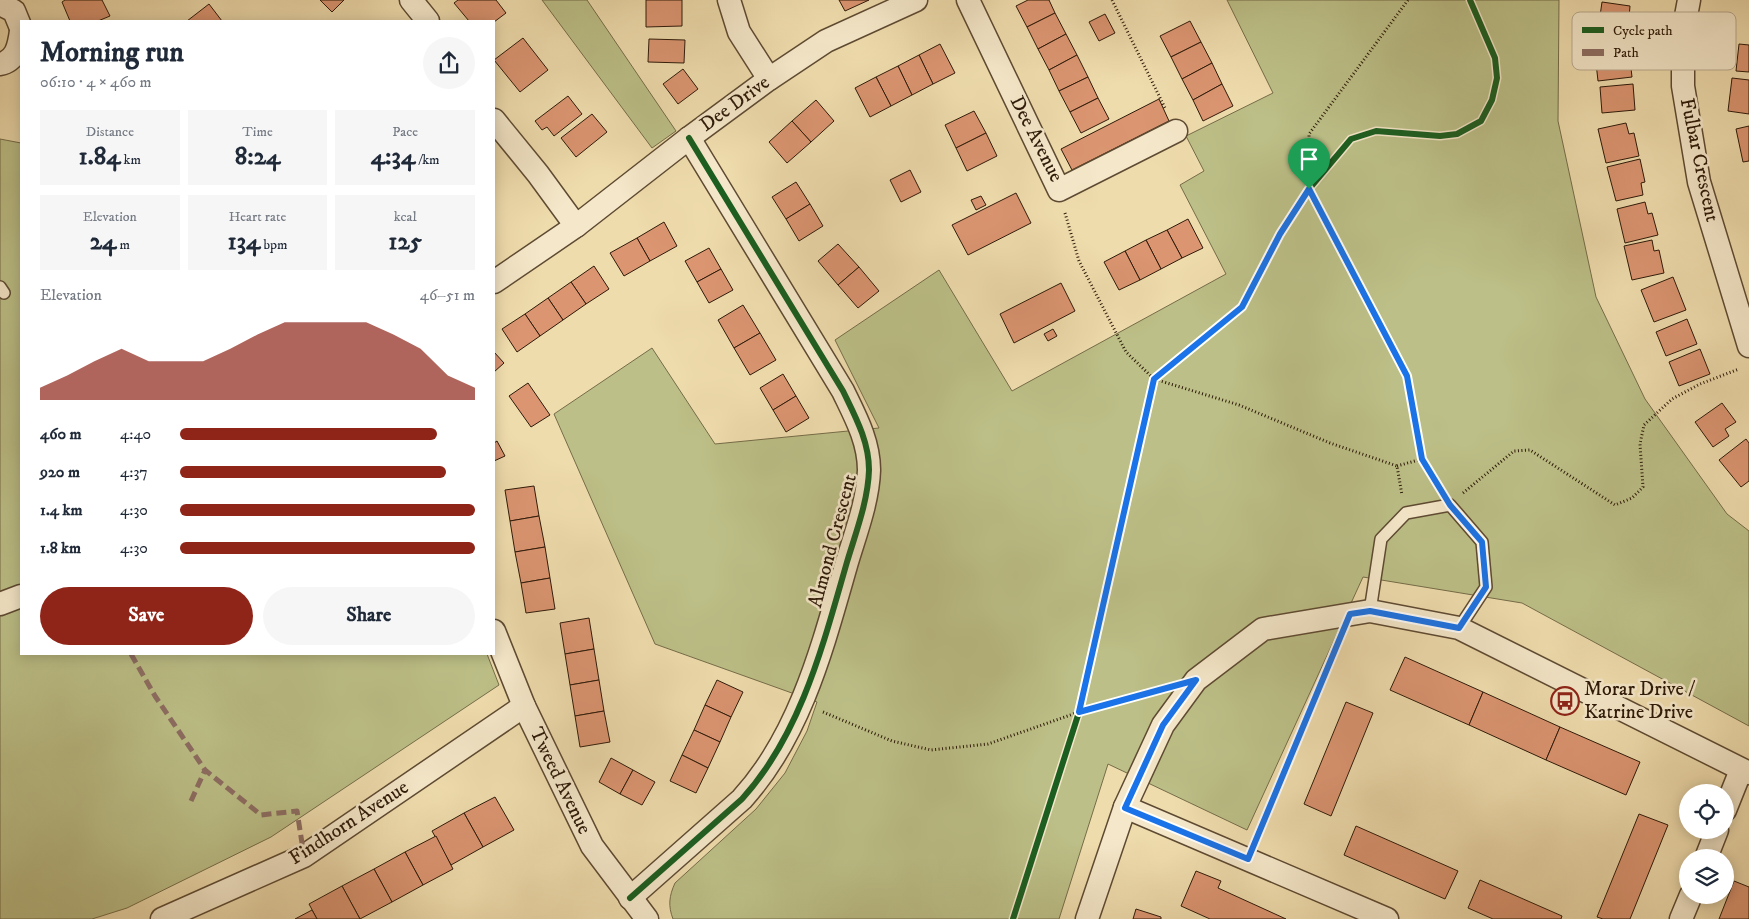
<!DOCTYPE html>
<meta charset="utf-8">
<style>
body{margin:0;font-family:"IM FELL DW Pica",serif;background:#f6f6f7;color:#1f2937;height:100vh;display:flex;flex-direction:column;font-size:19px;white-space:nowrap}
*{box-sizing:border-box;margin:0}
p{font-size:16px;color:#747a83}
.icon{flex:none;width:28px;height:28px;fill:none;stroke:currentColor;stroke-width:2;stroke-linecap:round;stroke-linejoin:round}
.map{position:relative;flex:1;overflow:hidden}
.drawer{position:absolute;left:20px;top:20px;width:475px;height:635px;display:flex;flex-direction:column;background:#fff;border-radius:0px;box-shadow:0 2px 12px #0003}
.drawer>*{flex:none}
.tools{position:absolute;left:1679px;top:784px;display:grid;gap:10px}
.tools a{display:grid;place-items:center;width:55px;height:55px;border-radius:50%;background:#fff;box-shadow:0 2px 12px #0003;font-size:25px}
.pin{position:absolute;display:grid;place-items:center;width:42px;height:42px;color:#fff;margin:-51px -21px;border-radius:50% 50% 50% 0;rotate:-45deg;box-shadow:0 0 5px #0007}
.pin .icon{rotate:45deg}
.round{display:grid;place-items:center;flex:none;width:52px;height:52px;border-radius:26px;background:#f6f6f7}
.headline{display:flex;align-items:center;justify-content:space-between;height:85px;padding:0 20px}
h1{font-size:28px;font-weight:800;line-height:38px}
.metrics{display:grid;grid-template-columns:repeat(3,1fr);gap:8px;height:85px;padding:5px 20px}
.metrics div{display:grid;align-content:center;border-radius:0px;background:#f6f6f7;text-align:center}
.metrics b{font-size:25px;font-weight:800}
.metrics small{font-size:14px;font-weight:400}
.metrics p{font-size:14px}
.chart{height:140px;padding:10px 20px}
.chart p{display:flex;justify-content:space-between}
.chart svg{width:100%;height:90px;margin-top:5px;fill:#8f2418;opacity:.7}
.action{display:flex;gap:10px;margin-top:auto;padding:10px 20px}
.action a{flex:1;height:58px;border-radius:30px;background:#8f2418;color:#fff;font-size:20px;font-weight:800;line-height:58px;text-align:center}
.action a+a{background:#f6f6f7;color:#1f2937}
ul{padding:0 20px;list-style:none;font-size:16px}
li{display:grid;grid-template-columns:80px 60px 1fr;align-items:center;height:38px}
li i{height:12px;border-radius:6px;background:#8f2418}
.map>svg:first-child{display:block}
</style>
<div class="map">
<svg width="1749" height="919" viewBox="0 0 1749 919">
<rect width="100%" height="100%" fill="#efdcad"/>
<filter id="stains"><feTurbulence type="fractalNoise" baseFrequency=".004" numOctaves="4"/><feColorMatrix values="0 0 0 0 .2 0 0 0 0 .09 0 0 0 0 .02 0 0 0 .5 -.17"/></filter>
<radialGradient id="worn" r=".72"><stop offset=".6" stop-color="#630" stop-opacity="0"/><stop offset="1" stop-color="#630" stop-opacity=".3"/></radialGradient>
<g fill="#bcbf87" stroke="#756c48">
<path d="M 542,0 L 587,0 L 676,131 L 652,148 Z"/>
<path d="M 1227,0 L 1559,0 L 1558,121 L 1596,297 L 1645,399 L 1727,514 L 1749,531 L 1749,726 L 1522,603 L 1363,577 L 1247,830 L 1108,764 L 1059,919 L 673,919 C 668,906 669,896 675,883 L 756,809 L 785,773 L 807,731 L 817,702 L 655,644 L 554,414 L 652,348 L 715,444 L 879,428 L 835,340 L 939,270 L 1012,391 L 1226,274 L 1180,185 L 1204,171 L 1186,136 L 1273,93 Z"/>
<path d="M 0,139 L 21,143 L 21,654 L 487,654 L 499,685 L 271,837 L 127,908 L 92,919 L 0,919 Z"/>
</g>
<g fill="#db9571" stroke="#2e1a09">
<path d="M 65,0 L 102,0 L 110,16 L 98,21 L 70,21 L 62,2 Z"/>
<path d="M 320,0 L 344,0 L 332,12 Z"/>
<path d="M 458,0 L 496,0 L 506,13 L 494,22 L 469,21 L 454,3 Z"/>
<path d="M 646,0 L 682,0 L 682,26 L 646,27 Z"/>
<path d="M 839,0 L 869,0 L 845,11 Z"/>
<path d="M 1028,0 L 1049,0 L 1055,13 L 1027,27 L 1016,6 Z"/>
<path d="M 1602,2 L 1630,6 L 1629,18 L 1634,18 L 1630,42 L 1597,37 Z"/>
<path d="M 209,4 L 222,21 L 187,21 Z"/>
<path d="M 1055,13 L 1066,34 L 1038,49 L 1027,27 Z"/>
<path d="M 1105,14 L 1115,33 L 1099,41 L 1089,22 Z"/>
<path d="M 1190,21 L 1201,42 L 1171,57 L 1160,36 Z"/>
<path d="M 1066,34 L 1077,55 L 1049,70 L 1038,49 Z"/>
<path d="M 523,38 L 548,70 L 520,92 L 494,60 Z"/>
<path d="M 649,39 L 685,40 L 684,63 L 648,62 Z"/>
<path d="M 1201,42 L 1212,63 L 1182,79 L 1171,57 Z"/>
<path d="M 940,44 L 955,73 L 933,84 L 919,55 Z"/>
<path d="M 1739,44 L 1749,45 L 1749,72 L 1736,71 Z"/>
<path d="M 1629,51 L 1632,77 L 1598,81 L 1595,54 Z"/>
<path d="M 919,55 L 933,84 L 912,95 L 898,66 Z"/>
<path d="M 1077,55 L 1088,77 L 1059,91 L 1049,70 Z"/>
<path d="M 1212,63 L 1222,84 L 1193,100 L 1182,79 Z"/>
<path d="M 898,66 L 912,95 L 891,106 L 876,77 Z"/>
<path d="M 683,69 L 698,89 L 678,104 L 663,84 Z"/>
<path d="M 876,77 L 891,106 L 870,117 L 855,88 Z"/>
<path d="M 1088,77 L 1098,98 L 1070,112 L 1059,91 Z"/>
<path d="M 1732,78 L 1749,80 L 1749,114 L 1728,111 Z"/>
<path d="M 1222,84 L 1233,106 L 1203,121 L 1193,100 Z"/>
<path d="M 1633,84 L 1635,110 L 1602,113 L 1600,87 Z"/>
<path d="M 568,96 L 582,114 L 554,136 L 547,127 L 542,130 L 535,121 Z"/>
<path d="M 1098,98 L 1109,119 L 1081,133 L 1070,112 Z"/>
<path d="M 1159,99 L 1169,121 L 1072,170 L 1061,149 Z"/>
<path d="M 816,100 L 834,121 L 811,142 L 792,121 Z"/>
<path d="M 974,111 L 986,133 L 956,148 L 945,125 Z"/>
<path d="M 592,114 L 607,132 L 576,157 L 561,138 Z"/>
<path d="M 792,121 L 811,142 L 787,163 L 769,142 Z"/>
<path d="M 1626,123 L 1629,134 L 1634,133 L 1639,156 L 1606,163 L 1598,129 Z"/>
<path d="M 1749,126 L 1749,161 L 1743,162 L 1736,129 Z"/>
<path d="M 986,133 L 997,156 L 967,171 L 956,148 Z"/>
<path d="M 1640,159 L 1645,182 L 1641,183 L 1643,195 L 1616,201 L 1607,167 Z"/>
<path d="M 910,170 L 921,192 L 901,202 L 890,180 Z"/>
<path d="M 796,182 L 810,204 L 786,219 L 772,197 Z"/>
<path d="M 1016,193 L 1031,223 L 968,255 L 952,225 Z"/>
<path d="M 981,196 L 986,205 L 976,210 L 971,200 Z"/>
<path d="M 1645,202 L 1648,214 L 1652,213 L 1658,235 L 1625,243 L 1617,209 Z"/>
<path d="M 810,204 L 823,226 L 799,241 L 786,219 Z"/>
<path d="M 1188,219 L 1203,248 L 1182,258 L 1167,230 Z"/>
<path d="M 664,222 L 677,246 L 650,261 L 637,238 Z"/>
<path d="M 1167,230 L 1182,258 L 1161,269 L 1146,240 Z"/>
<path d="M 637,238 L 650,261 L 624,276 L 610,253 Z"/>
<path d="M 1146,240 L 1161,269 L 1140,280 L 1125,251 Z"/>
<path d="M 1652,240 L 1654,251 L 1659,250 L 1664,273 L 1632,280 L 1624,246 Z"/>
<path d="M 838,244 L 859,267 L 838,285 L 818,261 Z"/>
<path d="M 709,248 L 721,269 L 697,282 L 685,261 Z"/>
<path d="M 1125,251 L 1140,280 L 1119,290 L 1104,262 Z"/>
<path d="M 594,266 L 609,289 L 586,304 L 571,282 Z"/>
<path d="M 859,267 L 879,291 L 858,308 L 838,285 Z"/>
<path d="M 721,269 L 733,290 L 709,303 L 697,282 Z"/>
<path d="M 1673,277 L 1686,310 L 1654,322 L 1641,290 Z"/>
<path d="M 571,282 L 586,304 L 563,320 L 548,298 Z"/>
<path d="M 1061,283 L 1075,311 L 1014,343 L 1000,314 Z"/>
<path d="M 548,298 L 563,320 L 540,336 L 525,314 Z"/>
<path d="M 743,305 L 760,333 L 734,348 L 718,320 Z"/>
<path d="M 525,314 L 540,336 L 517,352 L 502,329 Z"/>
<path d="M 1687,319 L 1697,344 L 1666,356 L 1656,332 Z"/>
<path d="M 1053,329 L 1057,336 L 1048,341 L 1044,334 Z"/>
<path d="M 760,333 L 776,360 L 750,375 L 734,348 Z"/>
<path d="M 1700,349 L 1710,374 L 1679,386 L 1669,362 Z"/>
<path d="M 494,352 L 504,363 L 494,372 Z"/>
<path d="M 783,374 L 796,396 L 773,410 L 760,388 Z"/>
<path d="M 528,383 L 550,415 L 531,427 L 509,396 Z"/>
<path d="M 796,396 L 809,418 L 786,432 L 773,410 Z"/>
<path d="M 1722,403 L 1736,422 L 1725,429 L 1729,436 L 1713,447 L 1695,422 Z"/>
<path d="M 1746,439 L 1749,443 L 1749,481 L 1741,487 L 1719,460 Z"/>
<path d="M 497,441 L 505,456 L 494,461 L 494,443 Z"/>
<path d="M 534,486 L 539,516 L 510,521 L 505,490 Z"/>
<path d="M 539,516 L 545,547 L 515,552 L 510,521 Z"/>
<path d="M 545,547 L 550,578 L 521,583 L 515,552 Z"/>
<path d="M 550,578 L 555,609 L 526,613 L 521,583 Z"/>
<path d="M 589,618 L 594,649 L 565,654 L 560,623 Z"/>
<path d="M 594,649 L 599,680 L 570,685 L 565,654 Z"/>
<path d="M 1405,657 L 1483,692 L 1469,725 L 1390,690 Z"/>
<path d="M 599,680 L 604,711 L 575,716 L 570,685 Z"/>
<path d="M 717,680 L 743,692 L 731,717 L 705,705 Z"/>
<path d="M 1483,692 L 1560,727 L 1546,760 L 1469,725 Z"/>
<path d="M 1346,702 L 1373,713 L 1331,816 L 1304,804 Z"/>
<path d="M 705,705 L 731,717 L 720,742 L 694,730 Z"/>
<path d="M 604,711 L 610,742 L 580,747 L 575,716 Z"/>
<path d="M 1560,727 L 1640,762 L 1626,795 L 1546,760 Z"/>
<path d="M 694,730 L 720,742 L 708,768 L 682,755 Z"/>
<path d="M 682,755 L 708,768 L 696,793 L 670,781 Z"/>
<path d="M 611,758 L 633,770 L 620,794 L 599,782 Z"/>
<path d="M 633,770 L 655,782 L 642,805 L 620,794 Z"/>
<path d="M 495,797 L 514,830 L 483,847 L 464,813 Z"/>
<path d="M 464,813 L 483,847 L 451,865 L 432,831 Z"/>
<path d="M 1639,814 L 1668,825 L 1630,919 L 1603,919 L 1597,917 Z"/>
<path d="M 1356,826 L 1458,871 L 1445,899 L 1344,855 Z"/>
<path d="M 436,836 L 453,869 L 423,885 L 405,852 Z"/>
<path d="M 405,852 L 423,885 L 392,902 L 374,869 Z"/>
<path d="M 374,869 L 392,902 L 360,919 L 342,886 Z"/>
<path d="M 1196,871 L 1221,881 L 1218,888 L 1286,919 L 1210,919 L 1181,906 Z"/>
<path d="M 1480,880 L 1562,916 L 1561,919 L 1493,919 L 1468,908 Z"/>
<path d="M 1734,881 L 1749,887 L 1749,919 L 1719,919 Z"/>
<path d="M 342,886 L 360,919 L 317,919 L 309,904 Z"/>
<path d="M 1136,909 L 1161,917 L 1161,919 L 1133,919 Z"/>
<path d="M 312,910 L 317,919 L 295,919 Z"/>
</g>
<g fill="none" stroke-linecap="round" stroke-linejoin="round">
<defs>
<g id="lane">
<path d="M 0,287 L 4,293"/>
<path d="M 1370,611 L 1381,539 L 1406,513 L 1450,505 L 1482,542 L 1486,587 L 1459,628"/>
</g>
<g id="street">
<path d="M 411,0 L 428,21"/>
<path d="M 729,0 L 739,32 L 769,79"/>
<path d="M 968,0 L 1059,190 L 1176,131"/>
<path d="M 1689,0 L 1683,32 L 1683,86 L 1699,182 L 1749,346"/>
<path d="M 0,4 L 14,11 L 21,28"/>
<path d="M 0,64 C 16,61 19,46 21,31"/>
<path d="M 494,120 L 538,174 L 576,226"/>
<path d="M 494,282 L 576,226 L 689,138 L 769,79 L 826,41 L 916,0"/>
<path d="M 0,604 L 21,596"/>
<path d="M 494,631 L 524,706 L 592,846 L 647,919"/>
<path d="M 1125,807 L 1387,919"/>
<path d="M 1725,810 L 1741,770"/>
<path d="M 1706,858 L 1717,830"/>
<path d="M 630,898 L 742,799 C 801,734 823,645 847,562 C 856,532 868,501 869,470 C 869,441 855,416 843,391 L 689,138"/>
<path d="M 162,919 L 304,856 L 524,706"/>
<path d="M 1087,919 L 1125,807 L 1163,725 L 1196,680 L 1263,629 L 1370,611 L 1459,628 L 1749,773"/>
<path d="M 1681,919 L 1691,895"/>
</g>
</defs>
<use href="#lane" stroke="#5e4a32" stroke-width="14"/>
<use href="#street" stroke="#5e4a32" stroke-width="25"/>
<g stroke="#2e1a09" stroke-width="3" stroke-dasharray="1 2.5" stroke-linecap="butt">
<path d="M 1112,0 L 1166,110"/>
<path d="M 1408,0 L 1309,134 L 1309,189 L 1407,376 L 1422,459 L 1440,489"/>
<path d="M 1065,213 L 1079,261 L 1126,352 L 1154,379 L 1239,405 L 1330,443 L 1397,466 L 1402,495"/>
<path d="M 1397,466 L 1422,459"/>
<path d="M 1463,493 L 1514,451 L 1530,450 L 1615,505 L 1632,498 L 1643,487 L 1640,444 L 1644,425 L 1672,399 L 1700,384 L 1739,369"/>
<path d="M 823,712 L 892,741 L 931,750 L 988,744 L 1079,712 L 1157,690"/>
<path d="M 1257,837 L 1338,642"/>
</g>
<use href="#lane" stroke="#f5e8ca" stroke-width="11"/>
<use href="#street" stroke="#f5e8ca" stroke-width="22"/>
<g stroke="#8d6e63" stroke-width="5" stroke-dasharray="10 5" stroke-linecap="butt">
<path d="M 131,654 L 155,696 L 205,770 L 261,815 L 297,811 L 304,856"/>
<path d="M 191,801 L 205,770"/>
</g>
<defs>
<g id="cycleway">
<path d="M 630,898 L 742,799 C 801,734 823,645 847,562 C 856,532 868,501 869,470 C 869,441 855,416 843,391 L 689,138"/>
<path d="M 1013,919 L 1079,712 L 1154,379 L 1242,307 L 1280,234 L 1309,189 L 1351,139 L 1376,131 L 1440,136 L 1457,134 L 1481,121 L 1492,100 L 1497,78 L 1495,58 L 1470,0"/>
</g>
</defs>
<use href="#cycleway" stroke="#f5e8ca" stroke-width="9"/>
<use href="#cycleway" stroke="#1b5e20" stroke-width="6"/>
</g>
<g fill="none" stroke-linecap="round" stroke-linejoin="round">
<defs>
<path id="route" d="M 1309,189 L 1407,376 L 1422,459 L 1450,505 L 1482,542 L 1486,587 L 1459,628 L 1370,611 L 1350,614 L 1248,859 L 1125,808 L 1163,725 L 1196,680 L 1079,712 L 1154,379 L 1242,307 L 1280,234 Z"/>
</defs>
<use href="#route" stroke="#fff" stroke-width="10"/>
<use href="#route" stroke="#1a73e8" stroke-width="6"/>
</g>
<defs>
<symbol id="bus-ring" viewBox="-11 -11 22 22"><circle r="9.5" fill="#f5e8ca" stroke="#8f2418" stroke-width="1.5"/><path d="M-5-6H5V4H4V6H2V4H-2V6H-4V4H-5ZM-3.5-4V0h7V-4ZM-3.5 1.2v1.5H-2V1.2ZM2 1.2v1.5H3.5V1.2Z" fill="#8f2418"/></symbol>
</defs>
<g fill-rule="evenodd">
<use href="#bus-ring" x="1549" y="685" width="32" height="32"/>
</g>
<g text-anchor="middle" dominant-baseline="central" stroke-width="5" stroke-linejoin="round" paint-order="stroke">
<g font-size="20" fill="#2e1a09" stroke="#f5e8ca">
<text transform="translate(735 104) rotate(-36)">Dee Drive</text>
<text transform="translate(1036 139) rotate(63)">Dee Avenue</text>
<text transform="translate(1699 160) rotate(78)">Fulbar Crescent</text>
<text transform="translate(833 541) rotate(-75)">Almond Crescent</text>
<text transform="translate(560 781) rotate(64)">Tweed Avenue</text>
<text transform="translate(349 823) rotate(-33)">Findhorn Avenue</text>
</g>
<g font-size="20" fill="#2e1a09" stroke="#f5e8ca" text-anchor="start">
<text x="1584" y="689">Morar Drive /<tspan x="1584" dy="23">Katrine Drive</tspan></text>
</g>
</g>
<rect x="1572" y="12" width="164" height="58" rx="8" fill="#f5e8ca" stroke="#b9aa90" stroke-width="1"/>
<rect x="1582" y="27" width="22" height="6" fill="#1b5e20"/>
<rect x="1582" y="49" width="22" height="7" fill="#8d6e63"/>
<g font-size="14" fill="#2e1a09">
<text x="1613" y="35">Cycle path</text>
<text x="1613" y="57">Path</text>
</g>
<rect width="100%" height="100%" filter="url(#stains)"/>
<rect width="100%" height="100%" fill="url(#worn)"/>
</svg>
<div class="tools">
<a><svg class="icon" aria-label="locate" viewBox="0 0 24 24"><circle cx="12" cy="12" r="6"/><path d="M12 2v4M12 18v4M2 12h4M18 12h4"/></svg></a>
<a><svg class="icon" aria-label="layers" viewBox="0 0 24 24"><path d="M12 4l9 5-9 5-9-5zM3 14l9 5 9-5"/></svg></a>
</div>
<div class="pin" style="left:1309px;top:189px;background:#1e9e55"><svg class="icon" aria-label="arrive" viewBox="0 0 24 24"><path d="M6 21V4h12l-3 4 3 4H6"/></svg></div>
<section class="drawer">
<div class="headline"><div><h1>Morning run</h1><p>06:10 · 4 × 460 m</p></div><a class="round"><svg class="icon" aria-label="share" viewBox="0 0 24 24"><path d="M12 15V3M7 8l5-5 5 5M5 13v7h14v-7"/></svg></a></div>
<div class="metrics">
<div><p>Distance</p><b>1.84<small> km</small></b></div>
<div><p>Time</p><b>8:24</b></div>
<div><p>Pace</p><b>4:34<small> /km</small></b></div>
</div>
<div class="metrics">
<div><p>Elevation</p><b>24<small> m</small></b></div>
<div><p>Heart rate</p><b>134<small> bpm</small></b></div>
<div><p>kcal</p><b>125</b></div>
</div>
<div class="chart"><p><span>Elevation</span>46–51 m</p>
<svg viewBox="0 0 160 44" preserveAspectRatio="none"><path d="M0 44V38L10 32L20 25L30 19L40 25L50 25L60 25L70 19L80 12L90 6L100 6L110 6L120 6L130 12L140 19L150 32L160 38V44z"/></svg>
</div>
<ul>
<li><b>460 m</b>4:40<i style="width:87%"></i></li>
<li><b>920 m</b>4:37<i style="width:90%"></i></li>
<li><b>1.4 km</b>4:30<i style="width:100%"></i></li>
<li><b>1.8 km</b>4:30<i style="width:100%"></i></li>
</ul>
<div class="action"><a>Save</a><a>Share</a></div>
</section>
</div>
